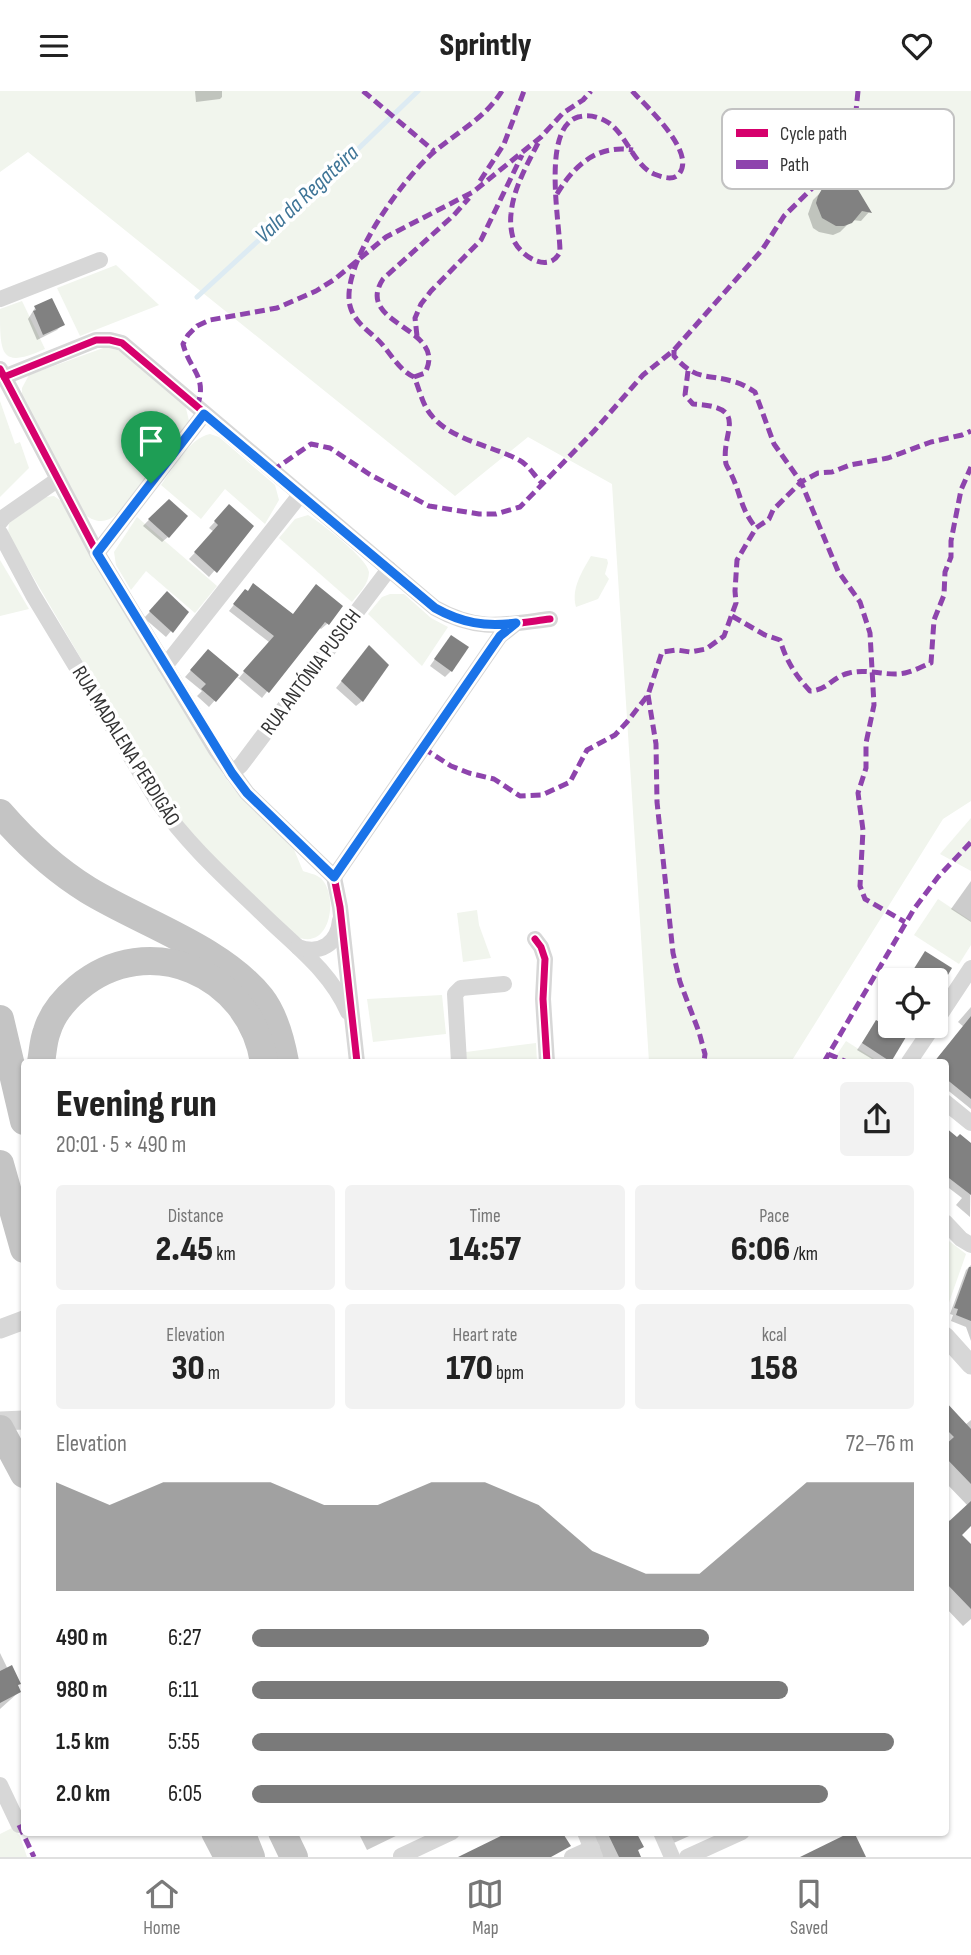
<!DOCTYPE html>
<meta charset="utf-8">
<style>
body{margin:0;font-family:"Sofia Sans Condensed",sans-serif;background:#f2f2f2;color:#222;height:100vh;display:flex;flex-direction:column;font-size:26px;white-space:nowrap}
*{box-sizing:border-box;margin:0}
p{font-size:23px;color:#767676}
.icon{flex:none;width:38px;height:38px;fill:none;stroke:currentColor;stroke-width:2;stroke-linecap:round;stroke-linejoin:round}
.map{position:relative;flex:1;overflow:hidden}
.sheet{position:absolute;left:21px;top:968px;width:928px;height:777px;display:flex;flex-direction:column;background:#fff;border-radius:7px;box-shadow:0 2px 5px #0004}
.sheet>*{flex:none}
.controls{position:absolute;left:878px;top:877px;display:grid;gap:14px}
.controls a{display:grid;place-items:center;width:70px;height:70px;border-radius:7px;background:#fff;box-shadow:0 2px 5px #0004;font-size:35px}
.pin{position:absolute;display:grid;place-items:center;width:60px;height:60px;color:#fff;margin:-72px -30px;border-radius:50% 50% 50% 0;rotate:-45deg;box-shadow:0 0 7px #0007}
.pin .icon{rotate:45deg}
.round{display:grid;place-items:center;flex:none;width:74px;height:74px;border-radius:7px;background:#f2f2f2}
.summary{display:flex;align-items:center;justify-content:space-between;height:119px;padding:0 35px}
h1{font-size:38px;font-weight:800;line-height:52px}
.figures{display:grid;grid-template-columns:repeat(3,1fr);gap:10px;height:119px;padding:7px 35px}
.figures div{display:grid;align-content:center;border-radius:7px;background:#f2f2f2;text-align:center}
.figures b{font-size:35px;font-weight:800}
.figures small{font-size:19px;font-weight:400}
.figures p{font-size:19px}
.chart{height:196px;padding:14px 35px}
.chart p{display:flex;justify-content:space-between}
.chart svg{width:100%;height:126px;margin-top:7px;fill:#7a7a7a;opacity:.7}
ul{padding:0 35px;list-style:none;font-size:23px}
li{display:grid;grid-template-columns:112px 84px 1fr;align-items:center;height:52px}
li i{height:18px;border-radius:9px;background:#7a7a7a}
header{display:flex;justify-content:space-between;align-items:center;height:91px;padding:0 35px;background:#fff;font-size:32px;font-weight:800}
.menu{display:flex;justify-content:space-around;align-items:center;height:98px;border-top:2px solid #e0e0e0;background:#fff;font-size:19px;color:#767676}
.menu a{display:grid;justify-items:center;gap:4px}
.menu .on{color:#7a7a7a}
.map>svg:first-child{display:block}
</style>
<header><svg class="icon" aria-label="menu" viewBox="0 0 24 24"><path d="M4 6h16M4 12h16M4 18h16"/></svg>Sprintly<svg class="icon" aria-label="heart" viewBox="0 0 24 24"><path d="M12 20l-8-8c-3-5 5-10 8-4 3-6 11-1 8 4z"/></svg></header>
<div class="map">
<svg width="971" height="1766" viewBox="0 0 971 1766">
<rect width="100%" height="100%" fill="#fff"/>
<g fill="#f1f5ed">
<path d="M 0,0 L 971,0 L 971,710 L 943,728 L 791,971 L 649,971 L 612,393 L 528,346 L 455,405 L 28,61 L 0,81 Z"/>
<path d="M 116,174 L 159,214 L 80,245 L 57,197 Z"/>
<path d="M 22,210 L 45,258 C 0,278 0,264 0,218 Z"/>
<path d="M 106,256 L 124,261 L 185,313 L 189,330 L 185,338 L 117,423 C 106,433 94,432 83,422 L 22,304 L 22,297 L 29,284 Z"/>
<path d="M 0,310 L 15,353 L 20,351 L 29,377 L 0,406 Z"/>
<path d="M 210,343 L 219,346 L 275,394 L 279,409 L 265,433 L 225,398 L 201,428 L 161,394 C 174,377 189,347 210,343 Z"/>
<path d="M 54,405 L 61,410 L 99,480 L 225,686 L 238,703 L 293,756 L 303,780 C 308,782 315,783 319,786 C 339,799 333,863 295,845 L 206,760 L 165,711 L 8,443 L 9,432 L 46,406 Z"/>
<path d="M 308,424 C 320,431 368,468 369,481 C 369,493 359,502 352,511 L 279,447 L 295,428 Z"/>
<path d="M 137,426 L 217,495 L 195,522 L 146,480 L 131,499 L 116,474 L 114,461 Z"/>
<path d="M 591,465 L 607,468 L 608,472 L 605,483 L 609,488 L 598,508 L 576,516 C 571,497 582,481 591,465 Z"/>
<path d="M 0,469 L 29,518 L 0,525 Z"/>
<path d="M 390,503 L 404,503 L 431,527 L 448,536 L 422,575 L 368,523 L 382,506 Z"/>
<path d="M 971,727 L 971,780 L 940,763 Z"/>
<path d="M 938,808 L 971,830 L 971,854 L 959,873 L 914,844 Z"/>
<path d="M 477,819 L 479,834 L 491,867 L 463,871 L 457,822 Z"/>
<path d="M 442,904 L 446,943 L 373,951 L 367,908 Z"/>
<path d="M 846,950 L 879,971 L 832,971 Z"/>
<path d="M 536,952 L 537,971 L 467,971 L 466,961 Z"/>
<path d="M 945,1147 L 966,1163 L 945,1223 Z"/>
<path d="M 11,1734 L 20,1745 L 27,1766 L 0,1766 L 0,1743 L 12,1737 Z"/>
</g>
<g fill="#0003">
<path d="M 195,0 L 222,0 L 222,6 L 220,8 L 196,11 Z"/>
<path d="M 823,99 L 869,121 L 861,130 L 852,129 L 840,141 L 833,144 L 819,141 L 813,137 L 808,123 L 813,109 Z"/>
<path d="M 35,217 L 63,233 L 57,239 L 37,249 L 28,228 Z"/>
<path d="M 229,416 L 252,435 L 209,486 L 189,468 L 214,441 L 209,437 Z"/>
<path d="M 160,417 L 168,446 L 162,451 L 143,435 Z"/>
<path d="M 316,495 L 327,533 L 321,538 L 318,536 L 262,607 L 236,585 L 209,616 L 197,605 L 202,600 L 185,586 L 208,560 L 239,587 L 269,551 L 229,520 L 240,506 L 292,525 Z"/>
<path d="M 167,503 L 171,540 L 166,546 L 144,527 Z"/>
<path d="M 446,552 L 451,580 L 445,586 L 430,575 Z"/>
<path d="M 364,563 L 362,610 L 356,615 L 336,597 Z"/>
<path d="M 971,790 L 971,831 L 951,818 Z"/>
<path d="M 926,862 L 950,878 L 936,895 L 936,889 L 906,889 Z"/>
<path d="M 971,916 L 971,1018 L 945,997 L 945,971 L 924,971 L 936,969 L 964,936 L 958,931 Z"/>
<path d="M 876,931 L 890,970 L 888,971 L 877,971 L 857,959 Z"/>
<path d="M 945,1039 L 957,1048 L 971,1055 L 970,1126 L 956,1114 L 962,1107 L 945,1094 Z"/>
<path d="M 971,1174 L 971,1250 L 966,1236 L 951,1230 L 953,1224 L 950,1223 L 966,1179 Z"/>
<path d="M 945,1313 L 965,1334 L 971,1329 L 971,1434 L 960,1444 L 971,1456 L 971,1528 L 963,1535 L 945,1516 L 945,1424 L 951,1431 L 968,1415 L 945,1391 Z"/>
<path d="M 0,1562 L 19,1601 L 0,1618 Z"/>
<path d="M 358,1741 L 404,1741 L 367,1759 Z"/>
<path d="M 588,1741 L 641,1741 L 637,1746 L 641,1756 L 637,1761 L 639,1766 L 599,1766 Z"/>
<path d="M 660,1741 L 698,1741 L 667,1755 Z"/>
</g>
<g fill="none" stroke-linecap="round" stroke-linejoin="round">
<path stroke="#ddebf3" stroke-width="5" d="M 197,206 L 358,58 L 418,0"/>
</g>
<g fill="#818181">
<path d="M 835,89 L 843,89 L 857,97 L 872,122 L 862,120 L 852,132 L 844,135 L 836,135 L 822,127 L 816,112 L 818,105 L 822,98 Z"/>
<path d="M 52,207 L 65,234 L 43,244 L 33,220 L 36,219 L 34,215 Z"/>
<path d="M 169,408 L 188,425 L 169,447 L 148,428 Z"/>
<path d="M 229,413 L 254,435 L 217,482 L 194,461 L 218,434 L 214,430 Z"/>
<path d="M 253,492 L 293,523 L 316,493 L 343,515 L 329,534 L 325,531 L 269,602 L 243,580 L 274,545 L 233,513 L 245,498 L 248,500 Z"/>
<path d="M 167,500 L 189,521 L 173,542 L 149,520 Z"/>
<path d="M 451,544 L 469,556 L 452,581 L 434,568 Z"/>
<path d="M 369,554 L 389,574 L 363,611 L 341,590 Z"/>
<path d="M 208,558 L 239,584 L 216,611 L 201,598 L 206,593 L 190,579 Z"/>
<path d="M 925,860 L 952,877 L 945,889 L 919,889 L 910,884 Z"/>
<path d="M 971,925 L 971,1008 L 945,987 L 945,971 L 934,971 Z"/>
<path d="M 876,929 L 906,946 L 891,971 L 862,952 Z"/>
<path d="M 945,1036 L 957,1046 L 960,1043 L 971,1052 L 971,1104 L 945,1084 Z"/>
<path d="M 969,1176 L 971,1176 L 971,1230 L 956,1224 L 958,1218 L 954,1217 Z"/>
<path d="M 945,1310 L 971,1338 L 971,1393 L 945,1366 L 945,1354 L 954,1346 L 945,1337 Z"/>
<path d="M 971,1410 L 971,1435 L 962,1444 L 971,1453 L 971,1518 L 945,1491 L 945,1434 Z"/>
<path d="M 12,1574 L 21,1593 L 18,1594 L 21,1601 L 0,1612 L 0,1580 Z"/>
<path d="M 509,1741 L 562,1741 L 571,1755 L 551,1766 L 458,1766 Z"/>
<path d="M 607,1741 L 636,1741 L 644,1756 L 638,1759 L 641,1766 L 619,1766 Z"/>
<path d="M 851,1741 L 854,1741 L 866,1766 L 800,1766 Z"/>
</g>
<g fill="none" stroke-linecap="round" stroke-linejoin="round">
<g stroke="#d7d7d7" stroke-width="16">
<path d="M 0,208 L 100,169"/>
<path d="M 0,278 L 97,462 L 216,659 L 247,702 L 334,786 L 340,816 L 357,971"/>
<path d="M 4,286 L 96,249 L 110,249 L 122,252 L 435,517 C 478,541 503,534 550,528"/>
<path d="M 0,431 L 4,426 L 57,389"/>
<path d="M 0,442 L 33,504 L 158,711 C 190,757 232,793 272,832 C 302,860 332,884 348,921"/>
<path d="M 97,462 L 204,323"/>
<path d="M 165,575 L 300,404"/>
<path d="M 232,682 L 241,674 L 389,478"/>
<path d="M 334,786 L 491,558 L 500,545 L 514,534"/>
<path d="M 535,848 L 541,856 L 545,868 L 543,908 L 547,971"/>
<path d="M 298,856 C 320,864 338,853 340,829"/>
<path d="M 936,930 L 971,877"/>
<path d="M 459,971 L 455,903 L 461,897 L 504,893"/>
<path d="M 909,971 L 934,934"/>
<path d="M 945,1011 L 971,1032"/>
<path d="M 945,1131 L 961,1148 L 971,1154"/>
<path d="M 0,1694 L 19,1734"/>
<path d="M 585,1741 L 595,1766"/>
<path d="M 661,1741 L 672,1766"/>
<path d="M 401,1765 L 452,1741"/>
<path d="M 572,1766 L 592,1757"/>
<path d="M 687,1766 L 742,1741"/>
</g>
<g stroke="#d7d7d7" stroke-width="19">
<path d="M 0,1238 L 24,1229"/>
<path d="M 945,1245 L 971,1274"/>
<path d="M 0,1330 L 24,1329"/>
</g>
<g stroke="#c4c4c4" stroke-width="28">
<path d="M 0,722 C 26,752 54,778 88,799 C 142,832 221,857 261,907 C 275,925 281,949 285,971"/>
<path d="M 0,928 L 24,1030"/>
<path d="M 41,971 C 43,961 43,950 47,940 C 52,923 65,908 78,897 C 148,838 250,882 264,971"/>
<path d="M 0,1073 L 24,1158"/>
<path d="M 0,1338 L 24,1383"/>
<path d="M 215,1741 L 228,1766"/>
<path d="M 241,1741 L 251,1766"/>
<path d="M 282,1741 L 294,1766"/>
</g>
<g stroke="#8e44ad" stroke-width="5" stroke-dasharray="10 5" stroke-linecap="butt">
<path d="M 363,0 L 434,60"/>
<path d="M 502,0 C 485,27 459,40 435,60 C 404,86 340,173 350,215 C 354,230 366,238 377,248 C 389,259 398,279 414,286 C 420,299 422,314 432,325 C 451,349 493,355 519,369 C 529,374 534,385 542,392"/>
<path d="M 538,52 C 527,74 513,98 511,123 C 510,131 511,142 514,150 C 522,166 549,183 560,161 C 560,132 541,37 578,26 C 589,23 600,26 609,32 C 627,45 634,74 654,83 C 662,86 673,90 679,83 C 697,61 645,14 632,0"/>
<path d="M 480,90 L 504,53 L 524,0"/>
<path d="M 557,103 C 574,74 598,53 633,59"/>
<path d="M 417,245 L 415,227 L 421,213 L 431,200 L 481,149 L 522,64"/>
<path d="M 674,259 L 674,265 C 697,291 706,282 735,291 C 742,293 749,297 755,301 L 774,353 L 801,391 L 838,480 L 860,511 L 870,542 L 874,614 L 866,652 L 866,677 L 858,702 L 863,739 L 860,795 L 865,808 L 905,831"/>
<path d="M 688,280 L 685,304 L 693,313 C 752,316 720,341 726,373 C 727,376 730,380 731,383 C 741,403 740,417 756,437"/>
<path d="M 414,286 L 425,282 C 449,236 353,234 383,188 L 454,124 L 469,107"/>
<path d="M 197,316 C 208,285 190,280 183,253 L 188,244 L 197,235 L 210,229 L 277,217 L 316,200 L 335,188 L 386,146 L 473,101 L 541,46 L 563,22 L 583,9 L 591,0"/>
<path d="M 272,380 L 311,353 L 330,357 L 369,383 L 429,415 L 479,423 L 496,423 L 520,416 L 594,340 L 643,284 L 674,259 L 762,159 L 784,125 L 842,68 L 855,30 L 858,0"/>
<path d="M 732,525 L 765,544 L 780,549 C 786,569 795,584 810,600 C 828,599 832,586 849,582 C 868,577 888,586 905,582 C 914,580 923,575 931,572 L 934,529 L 944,504 L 945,481 L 951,466 L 951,450 L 961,399 L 971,376"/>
<path d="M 648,604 L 656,653 L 657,711 L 673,862 L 680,891 L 699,941 L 705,963 L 704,971"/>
<path d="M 423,657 L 451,675 L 469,682 L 494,688 L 520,705 L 542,704 L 570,691 L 587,659 L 615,644 L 627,631 L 648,604 L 662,561 L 677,559 L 690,561 L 706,558 L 724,545 L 736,512 L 735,500 L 737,469 L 756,437 L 769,428 L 773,419 L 801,391 L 818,382 L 832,381 L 850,374 L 888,367 L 931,351 L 962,344 L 971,340"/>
<path d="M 828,963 L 847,971"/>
<path d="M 824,971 L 914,818 L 938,786 L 971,751"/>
<path d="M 19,1734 L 34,1766"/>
</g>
<defs>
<g id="cycleway">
<path d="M 0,278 L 97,462 L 216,659 L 247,702 L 334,786 L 340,816 L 357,971"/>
<path d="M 4,286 L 96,249 L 110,249 L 122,252 L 435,517 C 478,541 503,534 550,528"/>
<path d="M 535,848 L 541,856 L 545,868 L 543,908 L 547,971"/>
</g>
</defs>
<use href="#cycleway" stroke="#fff" stroke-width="11"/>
<use href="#cycleway" stroke="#d6006c" stroke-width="7"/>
</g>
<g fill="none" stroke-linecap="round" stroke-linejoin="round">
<defs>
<path id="route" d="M 204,323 L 435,517 C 462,532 485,536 516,532 L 500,545 L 491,558 L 334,786 L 247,702 L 232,682 L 97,462 Z"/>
</defs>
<use href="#route" stroke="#fff" stroke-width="14"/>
<use href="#route" stroke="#1a73e8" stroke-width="9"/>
</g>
<g text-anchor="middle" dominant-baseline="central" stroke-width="7" stroke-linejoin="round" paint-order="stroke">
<g font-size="21" fill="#333" stroke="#fff">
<text transform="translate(311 581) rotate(-53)">RUA ANTÓNIA PUSICH</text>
<text transform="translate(126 655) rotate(58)">RUA MADALENA PERDIGÃO</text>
</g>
<g font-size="23" font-style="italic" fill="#3f7597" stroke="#fff">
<text transform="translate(307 103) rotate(-43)">Vala da Regateira</text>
</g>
</g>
<rect x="722" y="18" width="232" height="80" rx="10" fill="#fff" stroke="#c2c2c2" stroke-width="2"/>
<rect x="736" y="38" width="32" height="8" fill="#d6006c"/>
<rect x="736" y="69" width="32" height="9" fill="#8e44ad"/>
<g font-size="19" fill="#333">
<text x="780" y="49">Cycle path</text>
<text x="780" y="80">Path</text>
</g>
</svg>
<div class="controls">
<a><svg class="icon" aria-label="locate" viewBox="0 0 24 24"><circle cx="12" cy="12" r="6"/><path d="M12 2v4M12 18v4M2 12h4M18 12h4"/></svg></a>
</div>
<div class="pin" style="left:151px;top:392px;background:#1e9e55"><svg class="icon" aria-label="arrive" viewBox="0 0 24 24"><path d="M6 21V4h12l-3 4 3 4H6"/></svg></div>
<section class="sheet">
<div class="summary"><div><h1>Evening run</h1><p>20:01 · 5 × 490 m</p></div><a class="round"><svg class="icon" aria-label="share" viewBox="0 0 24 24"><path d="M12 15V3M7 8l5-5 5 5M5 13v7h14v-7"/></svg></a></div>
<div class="figures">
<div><p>Distance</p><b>2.45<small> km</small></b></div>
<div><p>Time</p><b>14:57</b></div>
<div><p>Pace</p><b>6:06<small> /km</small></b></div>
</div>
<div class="figures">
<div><p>Elevation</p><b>30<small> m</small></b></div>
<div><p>Heart rate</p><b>170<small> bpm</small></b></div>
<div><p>kcal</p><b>158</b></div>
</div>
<div class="chart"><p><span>Elevation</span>72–76 m</p>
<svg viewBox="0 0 160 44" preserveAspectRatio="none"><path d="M0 44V6L10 14L20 6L30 6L40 6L50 14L60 14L70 6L80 6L90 14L100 30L110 38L120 38L130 22L140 6L150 6L160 6V44z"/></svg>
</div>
<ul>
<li><b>490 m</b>6:27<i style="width:69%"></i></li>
<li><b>980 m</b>6:11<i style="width:81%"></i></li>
<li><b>1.5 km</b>5:55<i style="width:97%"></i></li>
<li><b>2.0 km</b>6:05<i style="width:87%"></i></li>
</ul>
</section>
</div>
<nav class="menu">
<a class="on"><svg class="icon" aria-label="home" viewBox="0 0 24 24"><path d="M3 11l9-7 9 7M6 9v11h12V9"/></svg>Home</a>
<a><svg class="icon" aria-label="map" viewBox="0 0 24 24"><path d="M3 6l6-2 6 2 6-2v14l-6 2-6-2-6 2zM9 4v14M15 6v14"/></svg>Map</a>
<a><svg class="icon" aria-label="saved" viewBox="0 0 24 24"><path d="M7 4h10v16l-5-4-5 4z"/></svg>Saved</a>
</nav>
